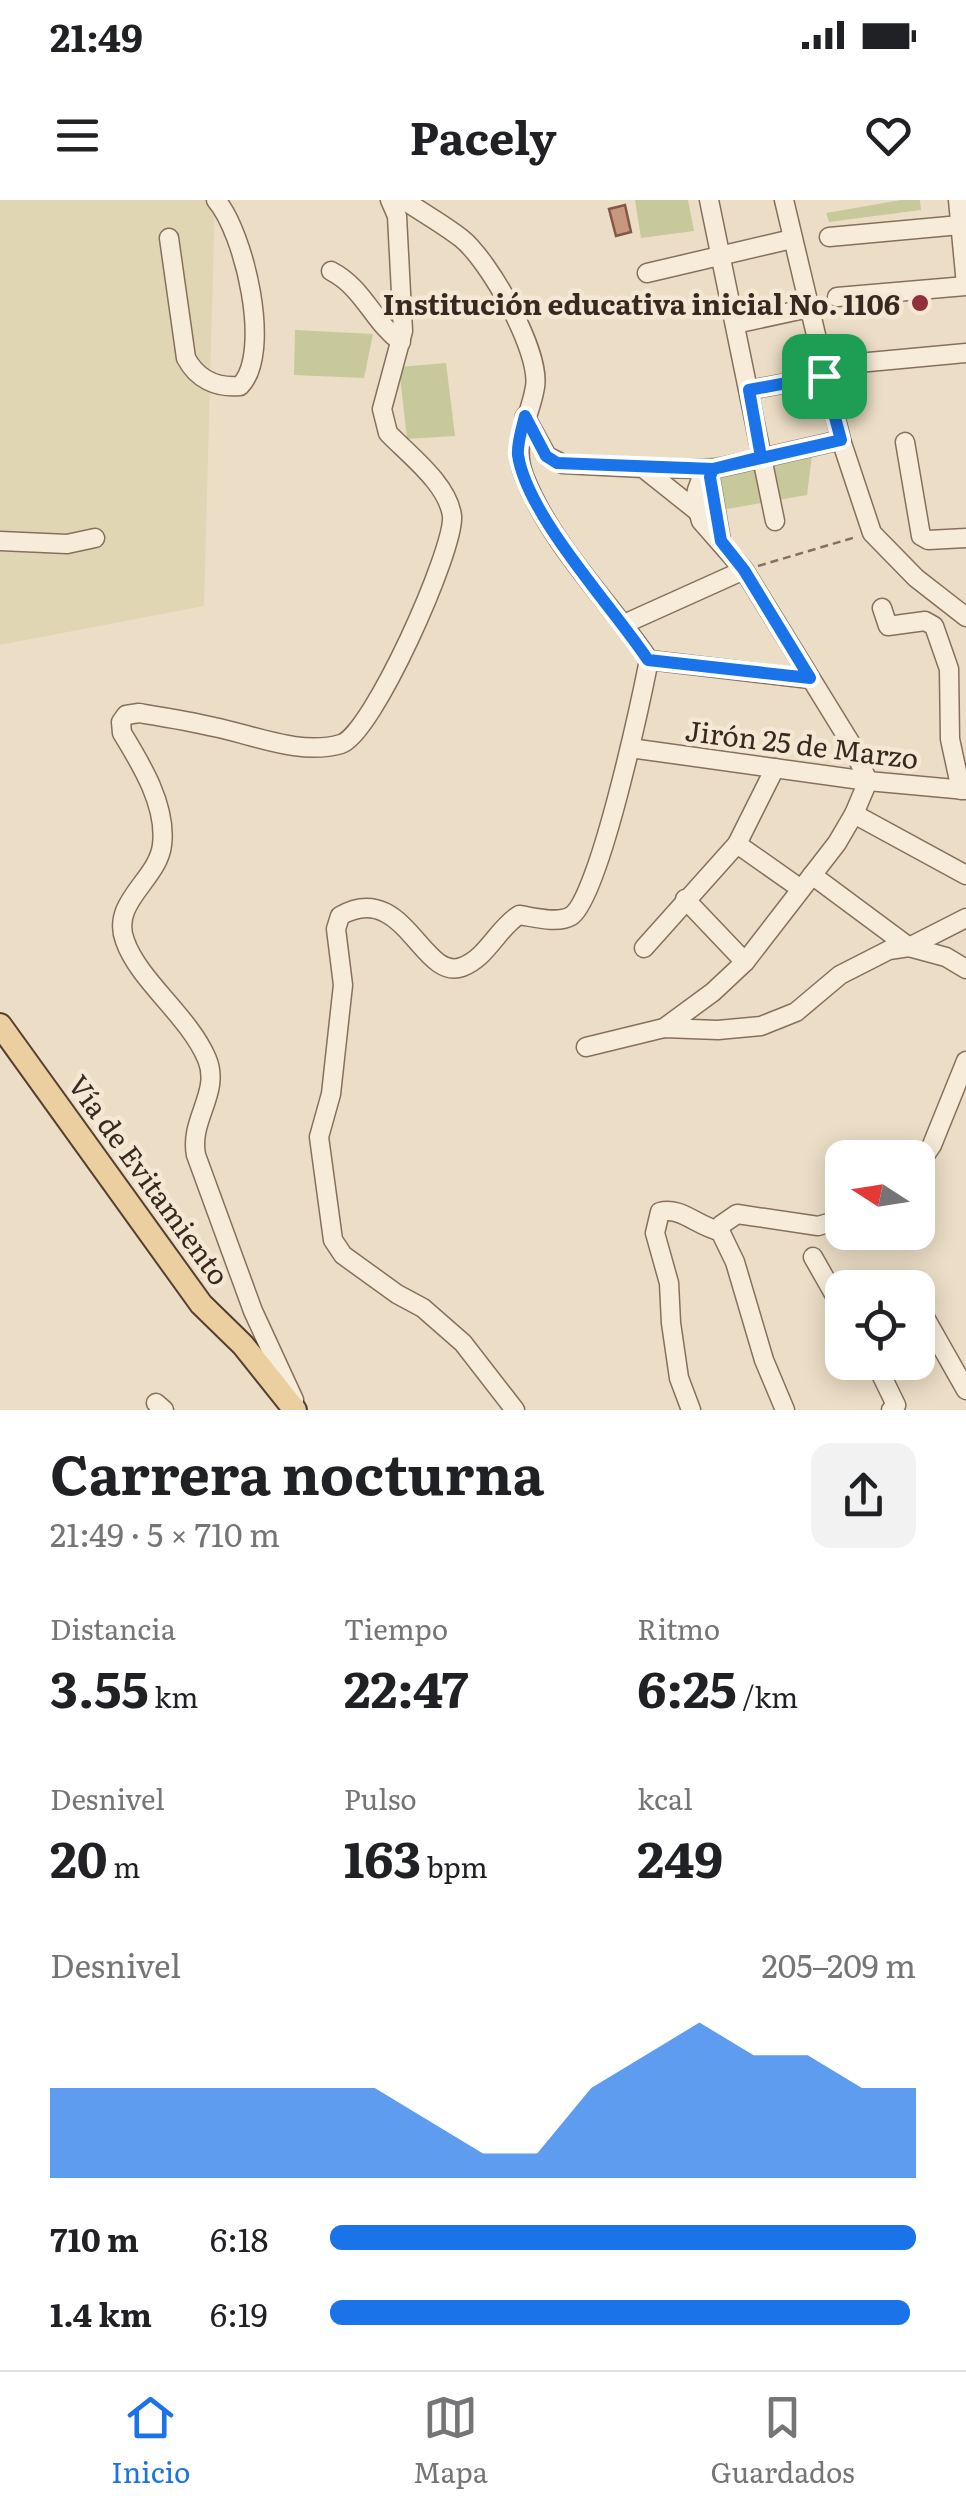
<!DOCTYPE html>
<html lang="es">
<meta charset="utf-8">
<style>
body{margin:0;font-family:Literata,serif;background:#f2f2f2;color:#202124;height:100vh;display:flex;flex-direction:column;font-size:38px;white-space:nowrap}
*{box-sizing:border-box;margin:0}
p{font-size:32px;color:#757577}
.icon{flex:none;width:55px;height:55px;fill:none;stroke:currentColor;stroke-width:2;stroke-linecap:round;stroke-linejoin:round}
.map{position:relative;height:1210px;overflow:hidden}
.drawer{display:flex;flex-direction:column;background:#fff;flex:1}
.drawer>*{flex:none}
.needle{width:65px;rotate:282deg}
.fabs{position:absolute;left:825px;top:940px;display:grid;gap:20px}
.fabs a{display:grid;place-items:center;width:110px;height:110px;border-radius:20px;background:#fff;box-shadow:0 5px 25px #0003;font-size:50px}
.pin{position:absolute;display:grid;place-items:center;width:85px;height:85px;color:#fff;margin:-42px;border-radius:20px;box-shadow:0 5px 15px #0006}
.round{display:grid;place-items:center;flex:none;width:105px;height:105px;border-radius:20px;background:#f2f2f2}
.overview{display:flex;align-items:center;justify-content:space-between;height:170px;padding:0 50px}
h1{font-size:55px;font-weight:700;line-height:75px}
.figures{display:grid;grid-template-columns:repeat(3,1fr);gap:15px;height:170px;padding:10px 50px}
.figures div{display:grid;align-content:center}
.figures b{font-size:50px;font-weight:700}
.figures small{font-size:28px;font-weight:400}
.figures p{font-size:28px}
.chart{height:280px;padding:20px 50px}
.chart p{display:flex;justify-content:space-between}
.chart svg{width:100%;height:180px;margin-top:10px;fill:#1a73e8;opacity:.7}
ul{padding:0 50px;list-style:none;font-size:32px}
li{display:grid;grid-template-columns:160px 120px 1fr;align-items:center;height:75px}
li i{height:25px;border-radius:12px;background:#1a73e8}
.status{display:flex;justify-content:space-between;align-items:center;height:70px;padding:0 50px;background:#fff;direction:ltr}
.status svg{height:28px;fill:currentColor}
header{display:flex;justify-content:space-between;align-items:center;height:130px;padding:0 50px;background:#fff;font-size:45px;font-weight:700}
.tab-bar{display:flex;justify-content:space-around;align-items:center;height:140px;border-top:2px solid #e0e0e0;background:#fff;font-size:28px;color:#757577}
.tab-bar a{display:grid;justify-items:center;gap:5px}
.tab-bar .current{color:#1a73e8}
.map>svg:first-child{display:block}
</style>
<div class="status"><b>21:49</b><svg viewBox="0 0 49 12"><path d="M0 12V9h3v3zM5 12V6h3v6zM10 12V3h3v9zM15 12V0h3v12zM26 1h20v11H26zM47 4h2v5h-2z"/></svg></div>
<header><svg class="icon" aria-label="menu" viewBox="0 0 24 24"><path d="M4 6h16M4 12h16M4 18h16"/></svg>Pacely<svg class="icon" aria-label="heart" viewBox="0 0 24 24"><path d="M12 20l-8-8c-3-5 5-10 8-4 3-6 11-1 8 4z"/></svg></header>
<div class="map">
<svg width="966" height="1210" viewBox="0 0 966 1210">
<rect width="100%" height="100%" fill="#ecdec6"/>
<path fill="#e1d6b4" d="M 0,0 L 215,0 L 204,406 L 0,445 Z"/>
<g fill="#c7c99a">
<path d="M 635,0 L 688,0 L 694,31 L 641,38 Z"/>
<path d="M 901,0 L 920,0 L 921,10 L 829,22 L 826,13 Z"/>
<path d="M 295,130 L 373,134 L 364,178 L 294,175 Z"/>
<path d="M 446,163 L 455,236 L 407,239 L 399,167 Z"/>
<path d="M 813,247 L 807,295 L 716,311 L 704,258 Z"/>
</g>
<path fill="#c7977e" stroke="#845844" stroke-width="2.5" d="M 625,5 L 631,32 L 616,36 L 609,9 Z"/>
<g fill="none" stroke-linecap="round" stroke-linejoin="round">
<defs>
<g id="minor">
<path d="M 404,0 C 423,13 443,24 461,38 C 489,60 541,152 535,187 C 530,219 511,242 524,276 C 551,345 608,400 649,460 C 641,500 599,699 571,716 C 558,724 533,717 519,715 C 497,729 487,758 462,767 C 422,782 404,679 340,716 L 336,729 L 343,785 L 331,894 L 319,937 L 333,1040 L 343,1055 L 397,1094 L 423,1108 L 463,1143 L 515,1210"/>
<path d="M 709,0 L 775,321"/>
<path d="M 784,0 L 841,240 L 872,333 L 916,378 L 966,417"/>
<path d="M 958,0 L 966,85"/>
<path d="M 829,37 L 960,25"/>
<path d="M 169,38 L 186,158 C 197,179 216,188 240,186 C 273,153 244,32 216,0"/>
<path d="M 331,71 C 364,88 373,122 401,142"/>
<path d="M 647,73 L 792,39"/>
<path d="M 837,97 L 966,86"/>
<path d="M 735,124 L 809,108"/>
<path d="M 858,163 L 966,153"/>
<path d="M 749,190 L 824,176"/>
<path d="M 525,216 L 547,256 L 563,264 L 643,268 L 697,311"/>
<path d="M 905,242 L 921,336 L 928,340 L 966,338"/>
<path d="M 643,268 L 713,269 L 700,282 L 697,290 L 695,300 L 701,321 L 744,370 L 850,542 L 868,581 L 854,614 L 837,643 L 745,762 L 713,792 L 664,828"/>
<path d="M 0,341 L 67,344 L 95,338"/>
<path d="M 721,341 L 710,277 L 713,269 L 841,240"/>
<path d="M 882,408 L 888,426 L 925,421 L 934,426 L 949,469 L 950,539 L 961,590"/>
<path d="M 624,424 L 744,370"/>
<path d="M 649,460 L 810,479"/>
<path d="M 630,548 L 868,581 L 966,590"/>
<path d="M 854,614 L 966,675"/>
<path d="M 737,644 L 801,689"/>
<path d="M 812,675 L 909,747 L 946,757 L 966,769"/>
<path d="M 685,699 L 745,762"/>
<path d="M 644,748 L 737,644 L 775,568"/>
<path d="M 586,847 L 664,828 L 718,830 L 761,826 L 796,812 L 840,775 L 889,750 L 909,747 L 966,718"/>
<path d="M 918,966 L 932,945 L 966,861"/>
<path d="M 720,1031 L 735,1062 L 764,1160 L 785,1210"/>
<path d="M 720,1031 L 721,1025 L 737,1014 L 818,1026 L 842,1019"/>
<path d="M 813,1057 L 842,1108"/>
<path d="M 919,1107 L 966,1190"/>
<path d="M 875,1162 L 896,1205 L 891,1210"/>
<path d="M 294,1200 L 253,1111 L 196,955 C 189,919 221,893 207,859 C 189,816 139,781 125,741 C 110,702 158,680 162,645 C 167,606 141,564 122,533 L 121,522 L 126,515 L 139,513 C 164,517 190,521 214,527 C 254,535 300,556 341,544 C 372,535 455,349 452,316 C 448,284 409,255 388,233 L 382,209 L 403,131 L 397,16 L 390,0"/>
<path d="M 156,1203 L 164,1210"/>
<path d="M 691,1210 L 679,1178 L 671,1123 L 669,1083 L 655,1033 L 660,1012 C 681,1006 698,1027 720,1031"/>
</g>
<path id="major" d="M 0,825 L 201,1104 L 243,1145 L 295,1210"/>
</defs>
<use href="#minor" stroke="#86705d" stroke-width="21"/>
<use href="#major" stroke="#543e31" stroke-width="26"/>
<path stroke="#86705d" stroke-width="2.5" stroke-dasharray="8 5" stroke-linecap="butt" d="M 758,366 L 856,337"/>
<use href="#minor" stroke="#f7ecd9" stroke-width="18"/>
<use href="#major" stroke="#eccfa0" stroke-width="22"/>
</g>
<g fill="none" stroke-linecap="round" stroke-linejoin="round">
<defs>
<path id="route" d="M 824,176 L 749,190 L 761,257 L 713,269 L 557,263 L 546,256 L 525,216 C 522,228 517,243 518,255 C 527,316 613,407 648,460 L 810,478 L 744,370 L 721,341 L 710,277 L 713,269 L 841,240 L 824,176"/>
</defs>
<use href="#route" stroke="#fff" stroke-width="20"/>
<use href="#route" stroke="#1a73e8" stroke-width="12"/>
</g>
<circle fill="#913038" stroke="#f4e8d5" stroke-width="4" cx="920" cy="103" r="10"/>
<g text-anchor="middle" dominant-baseline="central" stroke-width="9" stroke-linejoin="round" paint-order="stroke">
<g font-size="28" font-weight="bold" fill="#372920" stroke="#f4e8d5" text-anchor="end">
<text x="900" y="103">Institución educativa inicial No. 1106</text>
</g>
<g font-size="28" fill="#372920" stroke="#f4e8d5">
<text transform="translate(802 543) rotate(7)">Jirón 25 de Marzo</text>
<text transform="translate(150 979) rotate(54)">Vía de Evitamiento</text>
</g>
</g>
</svg>
<div class="fabs">
<a><svg class="needle" viewBox="-14 -14 28 28"><path d="M0-13l5 13h-10z" fill="#e53935"/><path d="M0 13l5-13h-10z" fill="#757577"/></svg></a>
<a><svg class="icon" aria-label="locate" viewBox="0 0 24 24"><circle cx="12" cy="12" r="6"/><path d="M12 2v4M12 18v4M2 12h4M18 12h4"/></svg></a>
</div>
<div class="pin" style="left:824px;top:176px;background:#1e9e55"><svg class="icon" aria-label="arrive" viewBox="0 0 24 24"><path d="M6 21V4h12l-3 4 3 4H6"/></svg></div>
</div>
<section class="drawer">
<div class="overview"><div><h1>Carrera nocturna</h1><p>21:49 · 5 × 710 m</p></div><a class="round"><svg class="icon" aria-label="share" viewBox="0 0 24 24"><path d="M12 15V3M7 8l5-5 5 5M5 13v7h14v-7"/></svg></a></div>
<div class="figures">
<div><p>Distancia</p><b>3.55<small> km</small></b></div>
<div><p>Tiempo</p><b>22:47</b></div>
<div><p>Ritmo</p><b>6:25<small> /km</small></b></div>
</div>
<div class="figures">
<div><p>Desnivel</p><b>20<small> m</small></b></div>
<div><p>Pulso</p><b>163<small> bpm</small></b></div>
<div><p>kcal</p><b>249</b></div>
</div>
<div class="chart"><p><span>Desnivel</span>205–209 m</p>
<svg viewBox="0 0 160 44" preserveAspectRatio="none"><path d="M0 44V22L10 22L20 22L30 22L40 22L50 22L60 22L70 30L80 38L90 38L100 22L110 14L120 6L130 14L140 14L150 22L160 22V44z"/></svg>
</div>
<ul>
<li><b>710 m</b>6:18<i style="width:100%"></i></li>
<li><b>1.4 km</b>6:19<i style="width:99%"></i></li>
</ul>
</section>
<nav class="tab-bar">
<a class="current"><svg class="icon" aria-label="home" viewBox="0 0 24 24"><path d="M3 11l9-7 9 7M6 9v11h12V9"/></svg>Inicio</a>
<a><svg class="icon" aria-label="map" viewBox="0 0 24 24"><path d="M3 6l6-2 6 2 6-2v14l-6 2-6-2-6 2zM9 4v14M15 6v14"/></svg>Mapa</a>
<a><svg class="icon" aria-label="saved" viewBox="0 0 24 24"><path d="M7 4h10v16l-5-4-5 4z"/></svg>Guardados</a>
</nav>
